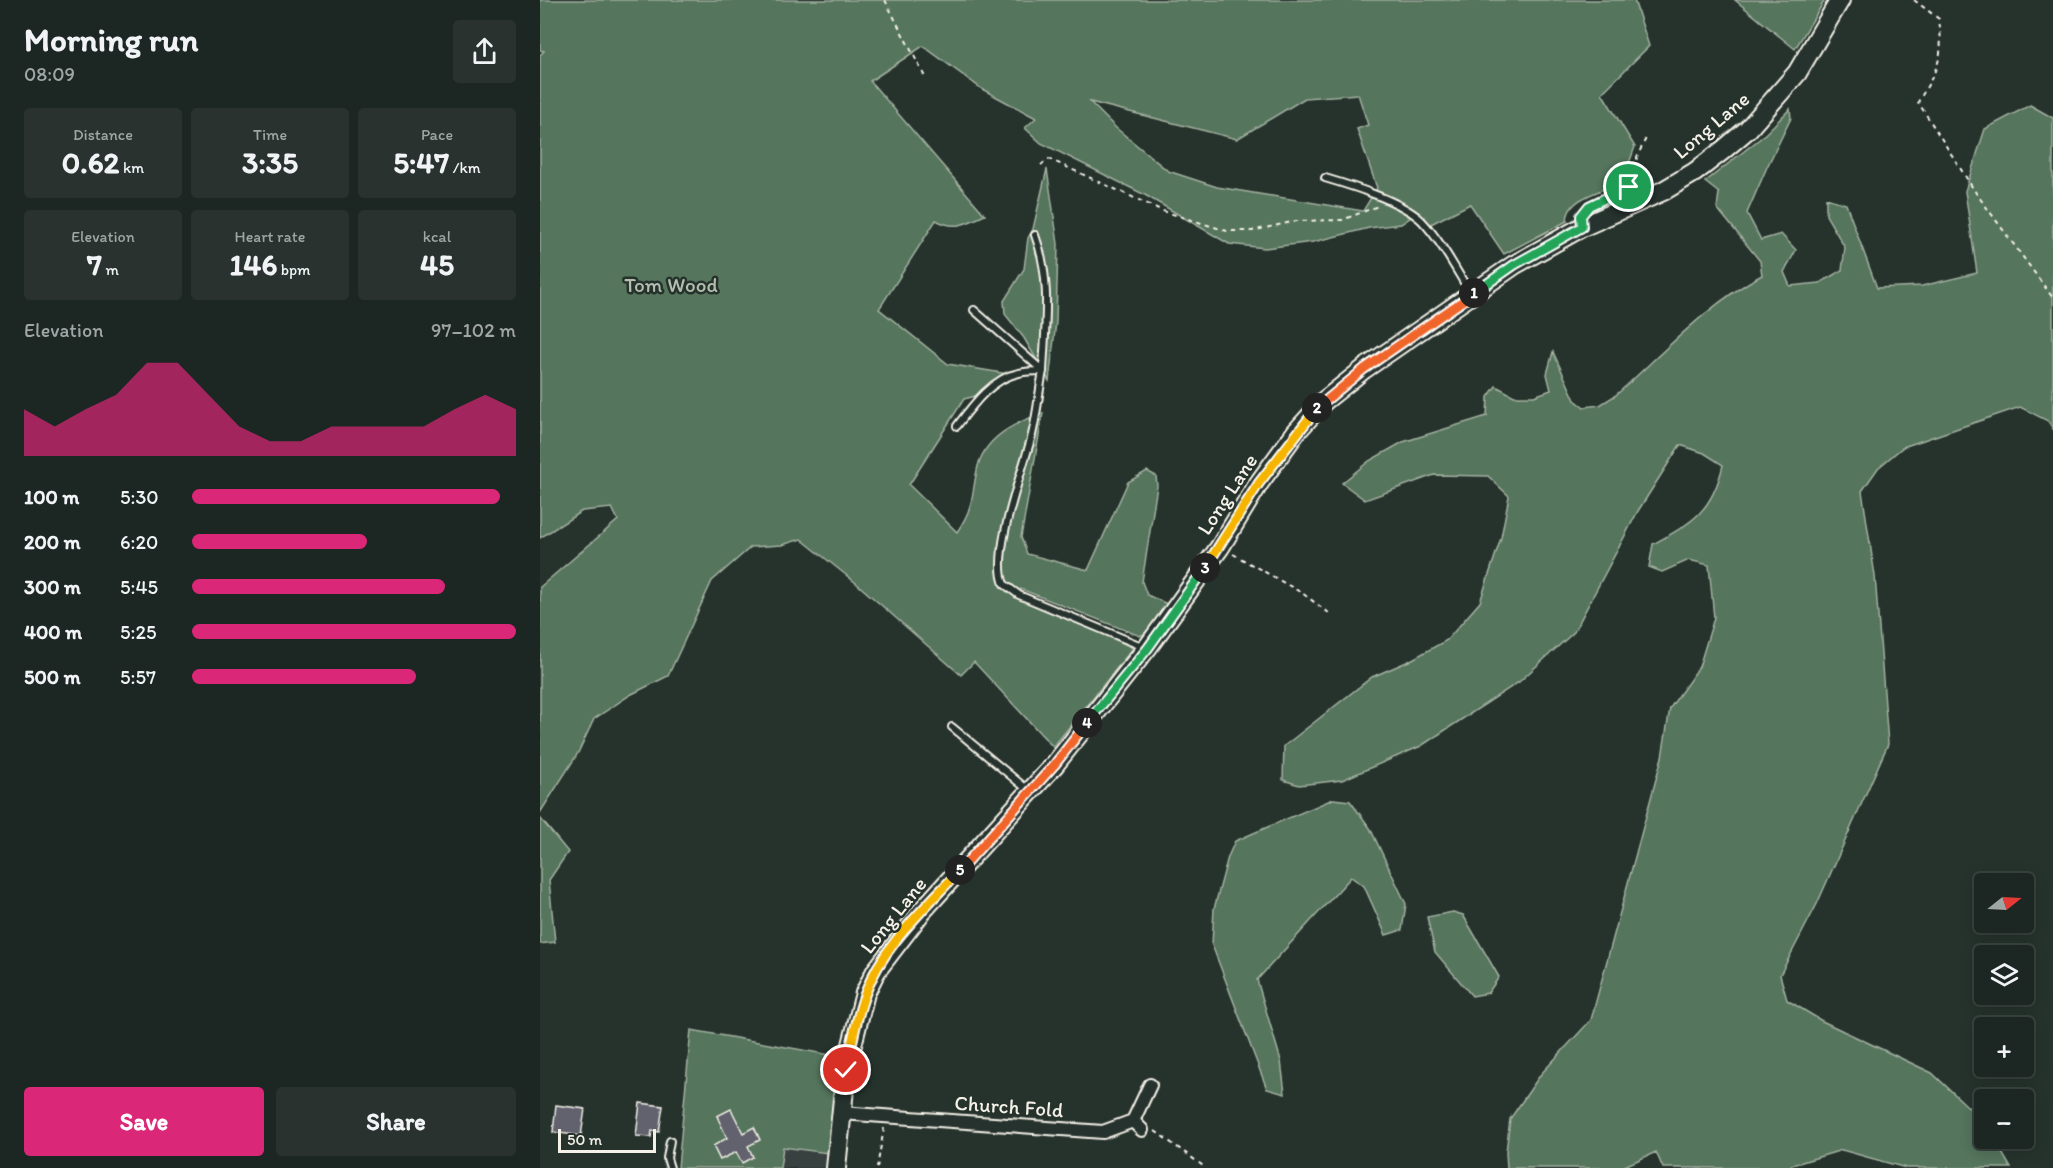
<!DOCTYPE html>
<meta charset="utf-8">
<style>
body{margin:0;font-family:Itim,sans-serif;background:#29322f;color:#f1f3f6;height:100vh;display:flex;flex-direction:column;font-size:22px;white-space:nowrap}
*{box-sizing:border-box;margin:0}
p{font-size:20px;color:#a0a5a5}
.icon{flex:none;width:33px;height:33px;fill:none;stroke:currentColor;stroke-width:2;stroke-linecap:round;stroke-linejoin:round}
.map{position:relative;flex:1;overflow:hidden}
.sheet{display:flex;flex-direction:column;background:#1c2622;width:540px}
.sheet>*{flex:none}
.needle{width:39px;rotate:72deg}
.controls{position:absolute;left:1434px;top:873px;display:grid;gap:12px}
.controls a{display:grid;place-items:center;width:60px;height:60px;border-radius:6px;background:#1c2622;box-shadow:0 3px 15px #0003,0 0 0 2px #3a4340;font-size:30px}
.scale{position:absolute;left:18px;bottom:15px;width:98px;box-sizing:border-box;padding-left:6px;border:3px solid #f4f1e8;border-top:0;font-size:16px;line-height:21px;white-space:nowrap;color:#f4f1e8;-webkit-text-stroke:4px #26332d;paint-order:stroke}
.pin{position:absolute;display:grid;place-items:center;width:51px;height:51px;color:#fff;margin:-26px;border:3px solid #fff;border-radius:50%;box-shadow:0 2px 6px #0007}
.km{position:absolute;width:30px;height:30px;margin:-15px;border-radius:50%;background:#222;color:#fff;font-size:16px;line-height:30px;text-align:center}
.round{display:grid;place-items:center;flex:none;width:63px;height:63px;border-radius:6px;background:#29322f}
.overview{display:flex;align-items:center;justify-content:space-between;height:102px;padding:0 24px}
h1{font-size:33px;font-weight:700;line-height:45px}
.metrics{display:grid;grid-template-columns:repeat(3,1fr);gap:9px;height:102px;padding:6px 24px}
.metrics div{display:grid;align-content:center;border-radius:6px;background:#29322f;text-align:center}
.metrics b{font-size:30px;font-weight:700}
.metrics small{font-size:16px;font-weight:400}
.metrics p{font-size:16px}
.chart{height:168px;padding:12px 24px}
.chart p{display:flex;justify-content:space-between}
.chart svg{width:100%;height:108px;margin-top:6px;fill:#db2777;opacity:.7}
.button{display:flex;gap:12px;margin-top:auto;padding:12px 24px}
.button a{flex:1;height:69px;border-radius:6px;background:#db2777;color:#fff;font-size:24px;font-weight:700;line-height:69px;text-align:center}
.button a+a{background:#29322f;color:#f1f3f6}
ul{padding:0 24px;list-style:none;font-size:20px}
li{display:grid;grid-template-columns:96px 72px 1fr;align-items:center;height:45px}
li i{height:15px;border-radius:8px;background:#db2777}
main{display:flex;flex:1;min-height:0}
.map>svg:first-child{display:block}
</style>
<main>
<section class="sheet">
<div class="overview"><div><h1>Morning run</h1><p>08:09</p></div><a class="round"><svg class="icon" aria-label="share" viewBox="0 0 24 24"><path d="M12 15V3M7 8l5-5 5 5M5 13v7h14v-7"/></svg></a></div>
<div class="metrics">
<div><p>Distance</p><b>0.62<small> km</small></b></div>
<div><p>Time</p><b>3:35</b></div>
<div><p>Pace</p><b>5:47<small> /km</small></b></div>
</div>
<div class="metrics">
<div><p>Elevation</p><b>7<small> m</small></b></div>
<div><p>Heart rate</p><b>146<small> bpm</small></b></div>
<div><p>kcal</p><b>45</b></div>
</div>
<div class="chart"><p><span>Elevation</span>97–102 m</p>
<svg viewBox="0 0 160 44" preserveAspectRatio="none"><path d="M0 44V25L10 32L20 25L30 19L40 6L50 6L60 19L70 32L80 38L90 38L100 32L110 32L120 32L130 32L140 25L150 19L160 25V44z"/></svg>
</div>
<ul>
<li><b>100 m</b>5:30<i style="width:95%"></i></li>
<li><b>200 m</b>6:20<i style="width:54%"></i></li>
<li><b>300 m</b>5:45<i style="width:78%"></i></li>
<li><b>400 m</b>5:25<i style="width:100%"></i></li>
<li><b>500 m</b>5:57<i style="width:69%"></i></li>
</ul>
<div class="button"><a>Save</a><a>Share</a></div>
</section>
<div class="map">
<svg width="1513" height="1168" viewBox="0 0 1513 1168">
<rect width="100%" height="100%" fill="#26332d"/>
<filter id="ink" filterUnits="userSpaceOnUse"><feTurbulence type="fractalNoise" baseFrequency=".0167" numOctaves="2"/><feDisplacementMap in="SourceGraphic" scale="12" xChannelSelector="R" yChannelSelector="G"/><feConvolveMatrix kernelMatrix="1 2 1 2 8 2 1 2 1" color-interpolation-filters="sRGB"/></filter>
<g filter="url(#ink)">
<path fill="#384140" d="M 302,1057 L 286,1168 L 240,1168 L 242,1147 Z"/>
<g fill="#55745d" stroke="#a4b2a2" stroke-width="1.5" fill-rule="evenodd">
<path d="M 0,0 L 1094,0 L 1109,46 L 1062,93 L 1095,147 C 1091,156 1087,174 1079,181 C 1063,193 1027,196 1027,221 L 964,254 L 930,204 L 885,227 L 873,216 L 861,224 L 829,228 L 773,242 L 725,248 L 689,244 L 605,195 L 501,143 L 485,128 L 496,118 L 442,89 L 383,46 L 330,81 L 445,215 C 426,223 416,231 396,220 L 339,309 L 408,364 L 468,374 L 444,394 L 424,399 L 369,485 L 417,532 C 435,506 431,495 438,466 C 446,436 477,422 503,413 L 481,537 L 487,554 L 548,570 L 588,482 L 607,471 L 616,476 L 617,486 L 602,582 L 607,595 L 627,604 C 622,618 614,629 600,636 L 481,589 L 481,593 L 593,648 L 513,747 L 434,662 L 421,675 L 316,583 L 261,539 L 242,545 L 211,547 L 172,581 L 128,676 L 90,695 L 54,719 L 38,753 L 0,813 L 0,587 L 78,520 L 72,508 L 42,511 L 0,538 L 0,55 L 4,51 L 0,50 ZM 818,94 L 828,125 L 817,129 L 837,188 L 823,211 L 677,187 L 628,171 L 576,128 L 550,102 L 697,139 L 765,98 Z"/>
<path d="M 1195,0 L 1285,0 L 1255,49 Z"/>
<path d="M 1490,105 L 1513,118 L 1513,429 L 1508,421 L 1480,407 L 1363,447 L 1338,468 L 1322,491 L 1335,576 L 1348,744 L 1277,904 L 1240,975 L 1247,1000 L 1282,1021 L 1392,1073 L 1444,1122 L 1444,1138 L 1454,1139 L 1471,1168 L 1366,1168 L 1302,1150 L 1252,1165 L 1250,1168 L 1123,1168 L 1116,1152 L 1080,1168 L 967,1168 L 966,1152 L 970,1119 L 1001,1074 L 1051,1020 L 1122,757 L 1130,708 L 1159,667 L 1174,618 L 1169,565 L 1149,560 L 1122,572 L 1109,567 L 1113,544 C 1153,522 1172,512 1183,465 L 1164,453 L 1140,445 L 1098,511 L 1034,632 L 979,682 L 881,746 L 802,780 L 759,785 L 743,780 L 744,746 L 832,677 L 869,661 L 907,640 L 940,602 L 961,538 L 969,496 L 948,476 L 894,475 L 825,500 L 802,483 L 829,461 L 863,442 L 947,416 L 948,397 L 956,386 L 974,396 L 994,396 L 1011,390 L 1007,374 L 1013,352 L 1035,400 L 1044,407 L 1060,405 L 1076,395 C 1122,354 1167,304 1222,275 L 1220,261 L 1177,208 L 1179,193 L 1165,182 L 1222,137 L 1250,109 L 1251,118 L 1227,167 L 1207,213 L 1221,240 L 1241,234 L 1256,250 L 1244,272 L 1250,286 L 1280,283 L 1302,270 L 1305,248 L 1286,215 L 1286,198 L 1306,204 L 1337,288 L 1382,286 L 1437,273 L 1425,191 L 1445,129 Z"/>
<path d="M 507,169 L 518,244 L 516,322 L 509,381 L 484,338 L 465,314 L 464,301 L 484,269 L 488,238 L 493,229 Z"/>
<path d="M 793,799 L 810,801 L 830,828 L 866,904 L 862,930 L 846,935 L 824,886 L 811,877 L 717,980 L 741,1061 L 745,1094 L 727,1089 L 672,945 L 674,909 L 688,857 L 695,841 Z"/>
<path d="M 0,818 L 28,852 L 9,880 L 15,942 L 0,944 Z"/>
<path d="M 913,912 L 923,915 L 959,977 L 948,993 L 932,996 L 895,952 L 887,917 Z"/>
<path d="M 151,1030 L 302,1057 L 288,1153 L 243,1147 L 240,1168 L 138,1168 Z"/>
</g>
<g fill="#62626e" stroke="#f4f1e8" stroke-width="1.5">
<path d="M 100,1103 L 123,1106 L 119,1132 L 112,1131 L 111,1137 L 96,1136 Z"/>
<path d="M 16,1105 L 45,1109 L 41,1136 L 13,1132 Z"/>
<path d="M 191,1109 L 203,1133 L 214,1127 L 220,1140 L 208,1146 L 213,1157 L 202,1163 L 196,1152 L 180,1160 L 173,1146 L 187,1138 L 177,1116 Z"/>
</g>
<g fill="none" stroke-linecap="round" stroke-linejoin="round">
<defs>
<g id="lane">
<path d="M 785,178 C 812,186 862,201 882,221 C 901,241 916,270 931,294"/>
<path d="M 434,310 L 503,371 C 499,392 497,414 492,435 C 483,470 451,553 464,584 L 479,595 L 604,647"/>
<path d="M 417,426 C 432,406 452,378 479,373 C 486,371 495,371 503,371 C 505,324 512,280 495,235"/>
<path d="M 412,727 L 488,790"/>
<path d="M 130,1168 L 127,1158 L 130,1141"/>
</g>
<g id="street">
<path d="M 301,1113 L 563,1132 L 593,1121 L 610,1085"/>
<path d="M 593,1121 L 602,1130"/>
</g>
<path id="secondary" d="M 296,1168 L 306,1069 L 325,993 L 336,971 L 382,911 L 515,764 L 607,648 L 680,547 L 719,483 L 756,432 L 784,401 L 824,369 L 974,265 L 1042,227 L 1123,191 L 1155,172 L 1182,151 L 1208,129 L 1257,73 L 1300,0"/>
</defs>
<use href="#lane" stroke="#f4f1e8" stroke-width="10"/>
<use href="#street" stroke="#f4f1e8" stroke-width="16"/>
<use href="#secondary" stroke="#f4f1e8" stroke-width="22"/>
<g stroke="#f4f1e8" stroke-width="2" stroke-dasharray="4.5 4.5" stroke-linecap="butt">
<path d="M 345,0 L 385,77"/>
<path d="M 1374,0 L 1399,19 C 1404,59 1398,68 1378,102 L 1436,193 L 1513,298"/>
<path d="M 501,165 L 509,159 L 623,211 L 687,231 L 712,231 L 756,221 L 802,220 L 838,206"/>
<path d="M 1059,201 L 1089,187 L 1097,175 L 1097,157 L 1107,136"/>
<path d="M 693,554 L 762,593 L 789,613"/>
<path d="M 615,1131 L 666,1168"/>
<path d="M 337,1168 L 344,1128"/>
</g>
<use href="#lane" stroke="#26332d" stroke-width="6"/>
<use href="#street" stroke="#26332d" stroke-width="12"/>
<use href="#secondary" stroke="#26332d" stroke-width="18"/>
</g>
</g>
<g fill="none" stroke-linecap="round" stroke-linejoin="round" filter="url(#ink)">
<defs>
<path id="split-1" d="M 934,293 L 974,265 L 1042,227 L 1041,216 L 1049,206 L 1089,187"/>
<path id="split-2" d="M 777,408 L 824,369 L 934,293"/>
<path id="split-3" d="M 665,568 L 719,483 L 777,408"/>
<path id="split-4" d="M 547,723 L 608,648 L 665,568"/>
<path id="split-5" d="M 420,870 L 515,764 L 547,723"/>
<path id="split-6" d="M 306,1070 C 312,1044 316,1018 325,994 C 342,946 386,907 420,870"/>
</defs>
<use href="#split-1" stroke="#fff" stroke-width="12"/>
<use href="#split-2" stroke="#fff" stroke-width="12"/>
<use href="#split-3" stroke="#fff" stroke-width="12"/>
<use href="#split-4" stroke="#fff" stroke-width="12"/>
<use href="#split-5" stroke="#fff" stroke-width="12"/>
<use href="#split-6" stroke="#fff" stroke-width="12"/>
<use href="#split-1" stroke="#22a559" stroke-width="8"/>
<use href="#split-2" stroke="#f0652b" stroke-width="8"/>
<use href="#split-3" stroke="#f5b400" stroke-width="8"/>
<use href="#split-4" stroke="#22a559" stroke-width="8"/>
<use href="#split-5" stroke="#f0652b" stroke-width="8"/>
<use href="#split-6" stroke="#f5b400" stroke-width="8"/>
</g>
<g text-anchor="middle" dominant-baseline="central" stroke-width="5" stroke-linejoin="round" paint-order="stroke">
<g font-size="21" fill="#f4f1e8" stroke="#26332d">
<text transform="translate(1171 125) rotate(-40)">Long Lane</text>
<text transform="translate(687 494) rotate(-57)">Long Lane</text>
<text transform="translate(353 915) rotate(-51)">Long Lane</text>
<text transform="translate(469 1106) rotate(4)">Church Fold</text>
</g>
<g font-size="21" fill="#b4bfb0" stroke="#26332d">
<text x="131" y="284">Tom Wood</text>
</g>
</g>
</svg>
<div class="controls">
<a><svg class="needle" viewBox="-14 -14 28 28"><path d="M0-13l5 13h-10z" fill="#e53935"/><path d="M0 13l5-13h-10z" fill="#a0a5a5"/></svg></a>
<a><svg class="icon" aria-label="layers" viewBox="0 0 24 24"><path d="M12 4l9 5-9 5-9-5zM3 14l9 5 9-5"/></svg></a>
<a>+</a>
<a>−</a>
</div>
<div class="scale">50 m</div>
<div class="pin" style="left:1089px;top:187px;background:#1e9e55"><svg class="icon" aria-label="arrive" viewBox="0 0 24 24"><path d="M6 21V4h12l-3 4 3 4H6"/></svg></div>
<div class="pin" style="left:306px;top:1070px;background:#d93025"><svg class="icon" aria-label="check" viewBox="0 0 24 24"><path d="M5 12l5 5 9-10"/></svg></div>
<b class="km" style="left:934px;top:293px">1</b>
<b class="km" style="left:777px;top:408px">2</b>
<b class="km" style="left:665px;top:568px">3</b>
<b class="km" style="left:547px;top:723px">4</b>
<b class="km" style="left:420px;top:870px">5</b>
</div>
</main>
